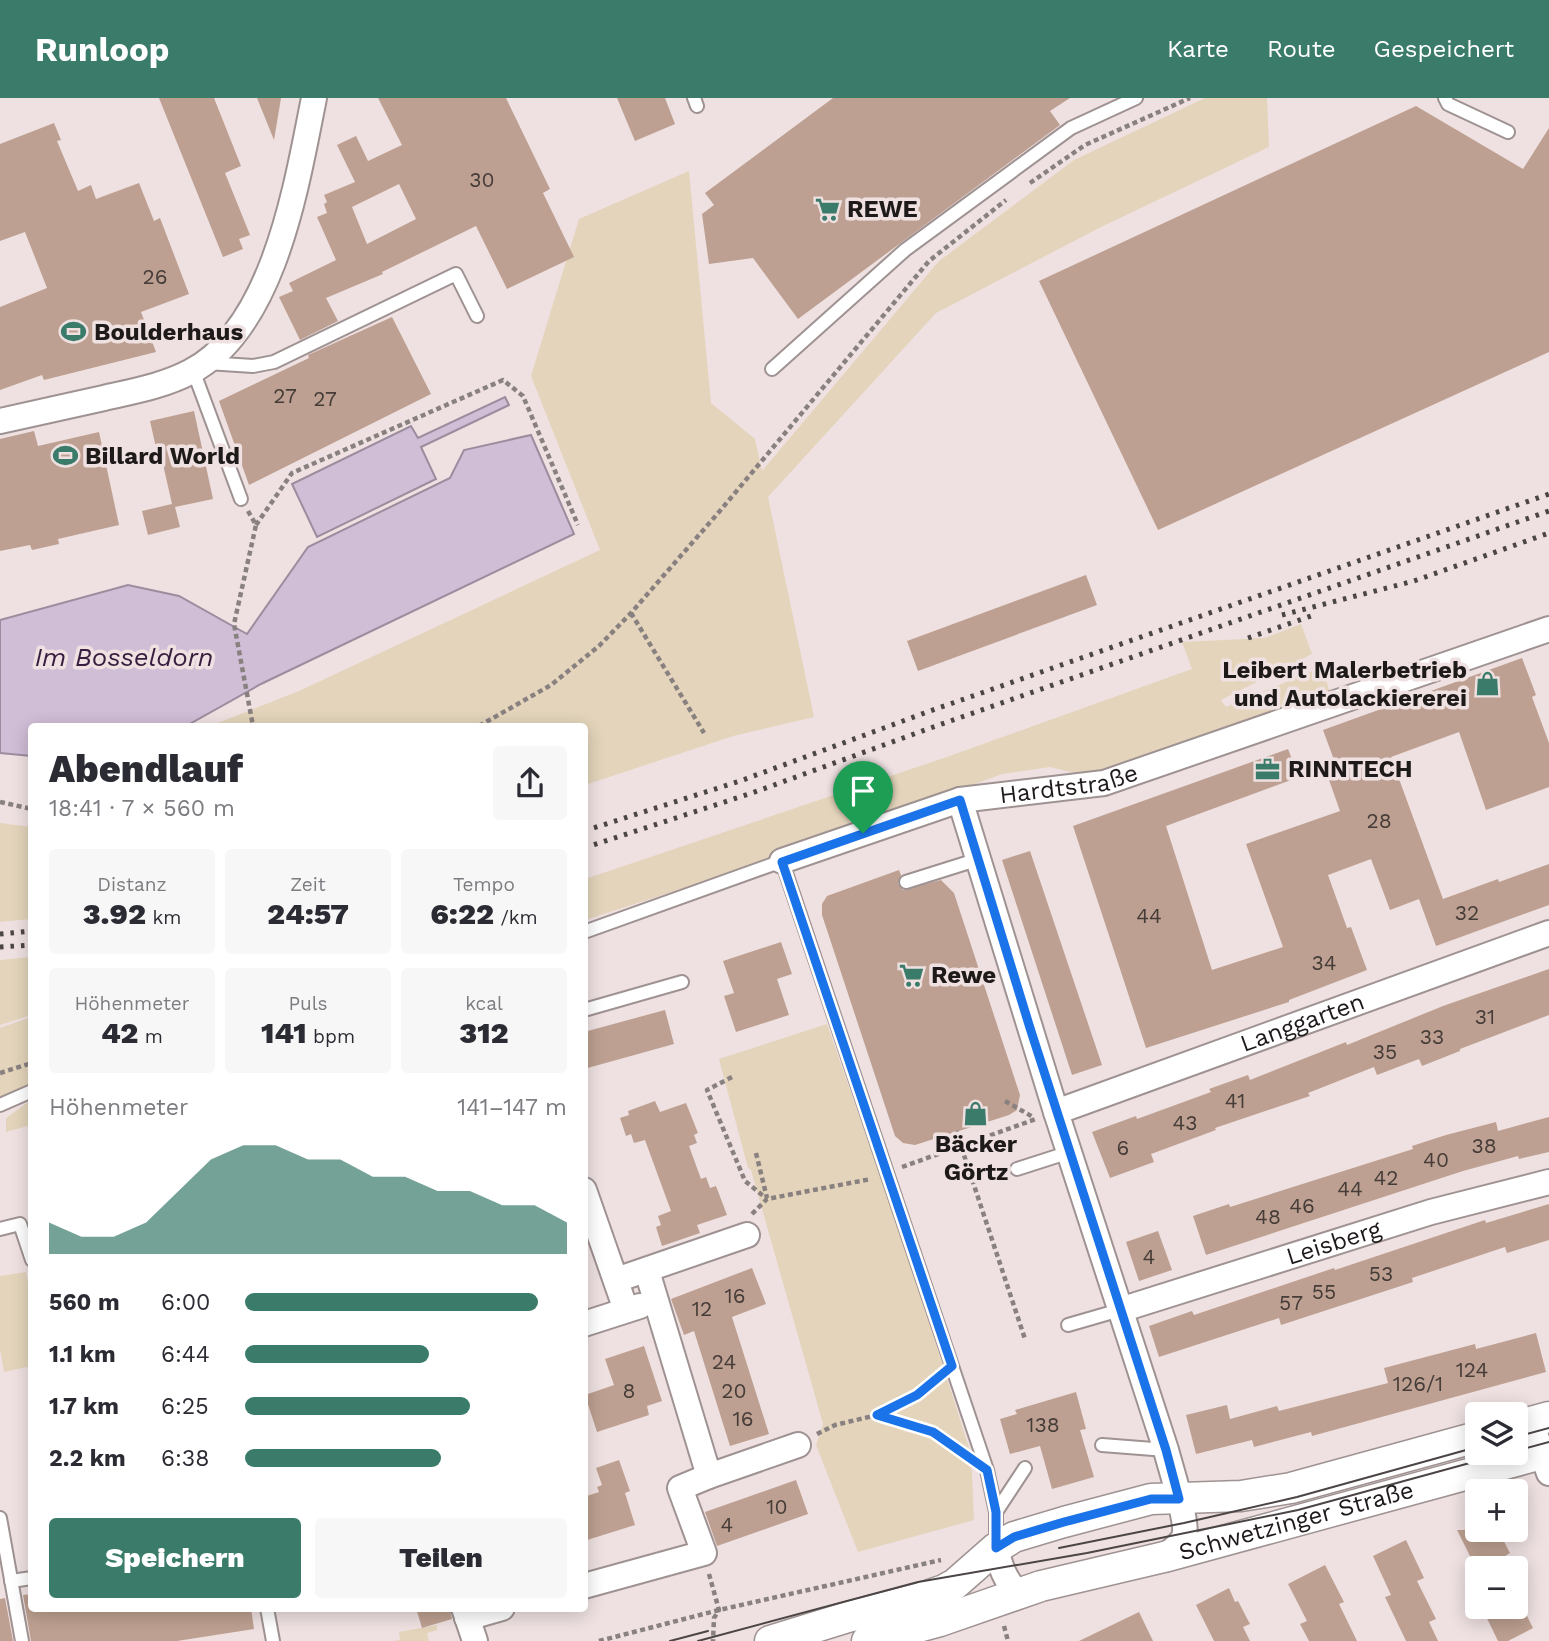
<!DOCTYPE html>
<html lang="de">
<meta charset="utf-8">
<style>
body{margin:0;font-family:"Work Sans",sans-serif;background:#f7f7f7;color:#2b2b33;height:100vh;display:flex;flex-direction:column;font-size:26px;white-space:nowrap}
*{box-sizing:border-box;margin:0}
p{font-size:23px;color:#7c7c81}
.icon{flex:none;width:38px;height:38px;fill:none;stroke:currentColor;stroke-width:2;stroke-linecap:round;stroke-linejoin:round}
.map{position:relative;flex:1;overflow:hidden}
.details{position:absolute;left:28px;top:625px;width:560px;height:889px;display:flex;flex-direction:column;background:#fff;border-radius:7px;box-shadow:0 4px 18px #0003}
.details>*{flex:none}
.tools{position:absolute;left:1465px;top:1304px;display:grid;gap:14px}
.tools a{display:grid;place-items:center;width:63px;height:63px;border-radius:7px;background:#fff;box-shadow:0 4px 18px #0003;font-size:35px}
.pin{position:absolute;display:grid;place-items:center;width:60px;height:60px;color:#fff;margin:-72px -30px;border-radius:50% 50% 50% 0;rotate:-45deg;box-shadow:0 0 7px #0007}
.pin .icon{rotate:45deg}
.round{display:grid;place-items:center;flex:none;width:74px;height:74px;border-radius:7px;background:#f7f7f7}
.overview{display:flex;align-items:center;justify-content:space-between;height:119px;padding:0 21px}
h1{font-size:38px;font-weight:800;line-height:52px}
.metrics{display:grid;grid-template-columns:repeat(3,1fr);gap:10px;height:119px;padding:7px 21px}
.metrics div{display:grid;align-content:center;border-radius:7px;background:#f7f7f7;text-align:center}
.metrics b{font-size:30px;font-weight:800}
.metrics small{font-size:19px;font-weight:400}
.metrics p{font-size:19px}
.chart{height:196px;padding:14px 21px}
.chart p{display:flex;justify-content:space-between}
.chart svg{width:100%;height:126px;margin-top:7px;fill:#3b7b6a;opacity:.7}
.action{display:flex;gap:14px;margin-top:auto;padding:14px 21px}
.action a{flex:1;height:80px;border-radius:7px;background:#3b7b6a;color:#fff;font-size:28px;font-weight:800;line-height:80px;text-align:center}
.action a+a{background:#f7f7f7;color:#2b2b33}
ul{padding:0 21px;list-style:none;font-size:23px}
li{display:grid;grid-template-columns:112px 84px 1fr;align-items:center;height:52px}
li i{height:18px;border-radius:9px;background:#3b7b6a}
header{display:flex;align-items:center;gap:42px;box-sizing:border-box;height:98px;padding:0 35px;background:#3b7b6a;color:#fff}
header strong{font-size:33px}
nav{display:flex;gap:38px;margin-inline-start:auto;font-size:24px}
.map>svg:first-child{display:block}
</style>
<header>
<strong>Runloop</strong>
<nav><a>Karte</a><a>Route</a><a>Gespeichert</a></nav>
</header>
<div class="map">
<svg width="1549" height="1543" viewBox="0 0 1549 1543">
<rect width="100%" height="100%" fill="#efe1e1"/>
<g fill="#e3d4bb">
<path d="M 1205,0 L 1267,0 L 1269,49 L 1101,129 L 936,215 L 768,399 L 814,619 L 733,638 L 585,687 L 584,628 L 210,628 L 299,593 L 600,452 L 531,278 L 579,121 L 689,73 L 711,305 L 755,341 L 762,373 L 939,163 L 1074,62 Z"/>
<path d="M 1301,526 L 1312,556 L 1221,602 L 1226,609 L 1322,569 L 1331,598 L 1102,682 L 1050,669 L 1002,676 L 780,759 L 585,822 L 585,781 L 944,660 L 1192,571 L 1182,544 L 1265,540 Z"/>
<path d="M 0,725 L 31,729 L 31,821 L 0,824 Z"/>
<path d="M 31,859 L 31,917 L 0,927 L 0,862 Z"/>
<path d="M 31,919 L 31,989 L 0,1003 L 0,930 Z"/>
<path d="M 827,926 L 907,1155 L 971,1356 L 974,1422 L 858,1454 L 816,1347 L 823,1326 L 751,1072 L 748,1070 L 719,961 Z"/>
<path d="M 31,1002 L 31,1027 L 6,1034 L 6,1020 Z"/>
<path d="M 26,1174 L 31,1202 L 31,1268 L 4,1274 L 0,1251 L 0,1178 Z"/>
<path d="M 437,1527 L 437,1532 L 427,1535 L 429,1543 L 393,1543 L 400,1542 L 399,1534 Z"/>
</g>
<g fill="#d0bdd6" stroke="#9b8c9e" stroke-width="2">
<path d="M 505,299 L 509,307 L 421,349 L 436,381 L 317,439 L 292,386 L 411,328 L 418,340 Z"/>
<path d="M 531,337 L 574,436 L 261,586 L 186,628 L 32,628 L 31,658 L 0,655 L 0,522 L 128,487 L 179,498 L 247,536 L 308,449 L 450,380 L 464,352 Z"/>
</g>
<g fill="#bda091" fill-rule="evenodd">
<path d="M 159,0 L 214,0 L 241,68 L 225,75 L 250,137 L 239,141 L 243,151 L 223,159 Z"/>
<path d="M 257,0 L 281,0 L 274,42 Z"/>
<path d="M 378,0 L 506,0 L 550,91 L 543,95 L 574,159 L 507,191 L 476,128 L 382,174 L 383,176 L 326,200 L 338,223 L 300,242 L 279,199 L 293,193 L 289,185 L 336,162 L 317,119 L 327,115 L 324,106 L 327,104 L 324,97 L 355,84 L 337,47 L 356,38 L 368,63 L 402,47 ZM 399,86 L 416,121 L 367,146 L 352,109 Z"/>
<path d="M 617,0 L 665,0 L 675,26 L 635,43 Z"/>
<path d="M 833,0 L 1070,0 L 1050,13 L 1060,27 L 798,221 L 753,160 L 709,166 L 702,116 L 714,107 L 705,95 Z"/>
<path d="M 1416,8 L 1523,71 L 1549,30 L 1549,254 L 1158,432 L 1039,183 Z"/>
<path d="M 54,25 L 61,42 L 57,43 L 78,93 L 91,87 L 96,101 L 139,85 L 154,123 L 160,120 L 189,196 L 141,214 L 156,254 L 44,282 L 42,277 L 0,292 L 0,209 L 47,190 L 25,134 L 0,143 L 0,46 Z"/>
<path d="M 392,219 L 431,296 L 249,387 L 219,303 L 309,260 L 308,257 Z"/>
<path d="M 194,313 L 213,401 L 175,409 L 180,429 L 148,437 L 142,413 L 172,406 L 160,353 L 157,354 L 150,323 Z"/>
<path d="M 34,333 L 38,348 L 99,334 L 119,427 L 58,441 L 59,446 L 32,452 L 30,447 L 0,453 L 0,341 Z"/>
<path d="M 1086,477 L 1097,507 L 918,573 L 907,543 Z"/>
<path d="M 1522,560 L 1536,597 L 1532,599 L 1549,645 L 1549,689 L 1486,712 L 1459,634 L 1391,659 L 1443,801 L 1498,781 L 1499,784 L 1549,766 L 1549,807 L 1436,848 L 1419,801 L 1390,812 L 1371,761 L 1328,777 L 1347,830 L 1351,829 L 1367,872 L 1289,902 L 1289,904 L 1146,950 L 1073,728 L 1288,651 L 1299,679 L 1166,728 L 1212,872 L 1283,849 L 1246,746 L 1340,713 L 1329,682 L 1340,678 L 1323,632 Z"/>
<path d="M 1030,753 L 1102,967 L 1072,977 L 1002,762 Z"/>
<path d="M 899,772 L 901,777 L 898,786 L 903,792 L 941,782 L 954,795 L 1020,997 L 1017,1012 L 1009,1017 L 915,1047 L 903,1045 L 895,1038 L 822,817 L 822,806 L 827,798 Z"/>
<path d="M 781,844 L 792,876 L 777,881 L 789,917 L 736,934 L 724,898 L 734,895 L 723,863 Z"/>
<path d="M 1549,871 L 1549,917 L 1460,951 L 1460,953 L 1422,968 L 1419,961 L 1377,977 L 1374,969 L 1308,995 L 1310,998 L 1215,1030 L 1216,1032 L 1151,1056 L 1154,1064 L 1110,1080 L 1092,1034 L 1136,1018 L 1137,1021 L 1211,994 L 1209,991 L 1248,977 L 1250,982 L 1346,944 L 1347,947 L 1443,908 Z"/>
<path d="M 665,912 L 674,946 L 584,971 L 584,934 Z"/>
<path d="M 655,1003 L 660,1014 L 686,1005 L 698,1035 L 694,1037 L 697,1045 L 689,1048 L 701,1081 L 706,1079 L 710,1090 L 716,1088 L 727,1117 L 697,1127 L 700,1135 L 662,1148 L 656,1129 L 661,1127 L 658,1118 L 671,1113 L 645,1042 L 634,1045 L 631,1036 L 626,1038 L 620,1020 L 629,1017 L 628,1013 Z"/>
<path d="M 1549,1019 L 1549,1054 L 1519,1061 L 1518,1058 L 1463,1073 L 1206,1157 L 1193,1118 L 1229,1106 L 1230,1109 L 1413,1051 L 1412,1048 L 1446,1037 L 1496,1024 L 1498,1033 Z"/>
<path d="M 1549,1106 L 1549,1142 L 1507,1155 L 1505,1149 L 1412,1180 L 1413,1184 L 1281,1227 L 1279,1220 L 1159,1259 L 1149,1228 L 1192,1213 L 1194,1217 L 1334,1170 L 1335,1172 L 1485,1122 L 1486,1125 Z"/>
<path d="M 1158,1133 L 1172,1172 L 1139,1183 L 1126,1144 Z"/>
<path d="M 752,1170 L 766,1206 L 732,1219 L 769,1336 L 730,1348 L 694,1233 L 684,1237 L 671,1201 Z"/>
<path d="M 1536,1235 L 1546,1274 L 1312,1338 L 1311,1334 L 1254,1349 L 1252,1342 L 1196,1356 L 1186,1317 L 1227,1307 L 1230,1321 L 1277,1308 L 1279,1313 L 1388,1285 L 1384,1270 L 1475,1246 L 1476,1251 Z"/>
<path d="M 644,1248 L 662,1303 L 647,1308 L 649,1317 L 597,1334 L 585,1297 L 614,1287 L 605,1261 Z"/>
<path d="M 1076,1294 L 1086,1331 L 1080,1332 L 1094,1379 L 1052,1391 L 1040,1348 L 1010,1356 L 1000,1321 L 1017,1316 L 1015,1312 Z"/>
<path d="M 619,1362 L 630,1393 L 625,1395 L 635,1427 L 584,1443 L 584,1399 L 599,1394 L 597,1389 L 602,1387 L 596,1370 Z"/>
<path d="M 796,1382 L 808,1416 L 717,1448 L 705,1414 Z"/>
<path d="M 1457,1432 L 1498,1432 L 1510,1455 L 1505,1458 L 1511,1470 L 1476,1470 Z"/>
<path d="M 1406,1442 L 1424,1480 L 1417,1483 L 1436,1521 L 1429,1524 L 1438,1543 L 1406,1543 L 1385,1499 L 1391,1497 L 1373,1458 Z"/>
<path d="M 1325,1467 L 1344,1504 L 1339,1506 L 1357,1543 L 1309,1543 L 1300,1526 L 1307,1523 L 1288,1486 Z"/>
<path d="M 1229,1490 L 1235,1504 L 1238,1503 L 1250,1526 L 1243,1529 L 1250,1543 L 1214,1543 L 1196,1507 Z"/>
<path d="M 32,1496 L 32,1510 L 251,1510 L 254,1531 L 177,1543 L 31,1543 L 23,1497 Z"/>
<path d="M 5,1500 L 13,1543 L 0,1543 L 0,1501 Z"/>
<path d="M 1481,1508 L 1522,1508 L 1533,1530 L 1508,1543 L 1498,1543 Z"/>
<path d="M 416,1510 L 450,1510 L 452,1521 L 422,1530 Z"/>
<path d="M 1139,1514 L 1153,1543 L 1079,1543 Z"/>
</g>
<g fill="none" stroke-linecap="round" stroke-linejoin="round">
<defs>
<g id="service">
<path d="M 694,0 L 697,8"/>
<path d="M 1445,0 L 1448,6 L 1508,34"/>
<path d="M 207,265 L 253,268 L 274,264 L 456,176 L 477,218"/>
<path d="M 772,271 L 905,152 L 1071,30 L 1136,0"/>
<path d="M 193,272 L 241,401"/>
<path d="M 906,784 L 976,762"/>
<path d="M 584,834 L 782,763 L 987,1372 L 996,1414 L 996,1446"/>
<path d="M 584,912 L 682,884"/>
<path d="M 0,1007 L 32,993"/>
<path d="M 1017,1071 L 1070,1054"/>
<path d="M 0,1131 L 20,1126 L 32,1162"/>
<path d="M 1068,1227 L 1120,1212"/>
<path d="M 1102,1347 L 1166,1352"/>
<path d="M 996,1414 L 1025,1370"/>
<path d="M 0,1420 L 22,1543"/>
<path d="M 11,1483 L 32,1480"/>
<path d="M 267,1510 L 273,1543"/>
</g>
<g id="minor">
<path d="M 0,323 C 35,315 69,308 104,300 C 134,293 163,288 190,274 C 275,230 297,84 314,0"/>
<path d="M 960,702 L 1056,1014 L 1166,1352 C 1170,1368 1189,1426 1184,1439 C 1180,1447 1170,1454 1164,1459"/>
<path id="s1" d="M 782,763 L 960,702 L 1104,685 L 1549,531"/>
<path id="s2" d="M 1056,1014 L 1549,835"/>
<path d="M 584,1092 L 626,1212"/>
<path d="M 616,1182 L 747,1137"/>
<path id="s3" d="M 1120,1212 L 1431,1114 L 1549,1084"/>
<path d="M 584,1226 L 640,1208"/>
<path d="M 1531,1324 L 1549,1375"/>
<path d="M 709,1378 L 798,1347"/>
<path d="M 996,1450 C 1000,1468 1005,1482 1018,1496"/>
<path d="M 584,1488 L 704,1455 L 680,1390 L 709,1378 L 647,1173"/>
<path d="M 464,1510 L 475,1543"/>
<path d="M 467,1520 L 502,1510"/>
</g>
<g id="tertiary">
<path d="M 1516,1328 L 1549,1319"/>
<path d="M 770,1543 L 848,1519 L 921,1500 L 944,1492 L 955,1486 L 996,1450 L 1014,1439 L 1064,1424 L 1151,1401 L 1241,1398 L 1291,1390 L 1477,1339"/>
<path id="s4" d="M 867,1543 L 940,1523 L 1041,1488 L 1164,1459 L 1549,1354"/>
</g>
</defs>
<use href="#service" stroke="#9f9292" stroke-width="16"/>
<use href="#minor" stroke="#9f9292" stroke-width="28"/>
<use href="#tertiary" stroke="#9f9292" stroke-width="33"/>
<g stroke="#898080" stroke-width="4.5" stroke-dasharray="5 3.5" stroke-linecap="butt">
<path d="M 1030,85 L 1085,47 L 1190,0"/>
<path d="M 248,413 L 256,427 L 234,526 L 253,628"/>
<path d="M 256,427 L 292,375 L 503,282 L 523,298 L 578,427"/>
<path d="M 631,515 L 704,635"/>
<path d="M 479,628 L 551,587 L 599,548 L 631,515 L 719,414 L 929,163 L 1006,102"/>
<path d="M 0,704 L 32,711"/>
<path d="M 0,975 L 32,965"/>
<path d="M 732,979 L 707,992 L 745,1083 L 767,1101"/>
<path d="M 1005,1003 L 1033,1019"/>
<path d="M 956,1033 L 1025,1241"/>
<path d="M 756,1055 L 767,1100"/>
<path d="M 902,1069 L 1036,1021"/>
<path d="M 752,1116 L 767,1101 L 871,1081"/>
<path d="M 878,1317 L 917,1297 L 938,1279"/>
<path d="M 817,1336 L 835,1327 L 877,1317 L 933,1334 L 963,1355"/>
<path d="M 709,1476 L 719,1512 L 714,1520 L 713,1543"/>
<path d="M 1004,1528 L 1008,1543"/>
<path d="M 599,1543 L 719,1512 L 941,1462"/>
</g>
<use href="#service" stroke="#fff" stroke-width="12"/>
<use href="#minor" stroke="#fff" stroke-width="24"/>
<use href="#tertiary" stroke="#fff" stroke-width="30"/>
<g stroke="#4c4545" stroke-width="2">
<path d="M 1516,1339 L 1549,1330"/>
<path d="M 1516,1353 L 1549,1344"/>
<path d="M 1059,1450 L 1184,1425 L 1297,1399 L 1477,1349"/>
<path d="M 670,1543 L 708,1533"/>
<path d="M 698,1543 L 918,1484 L 1087,1455 L 1298,1412 L 1510,1354"/>
</g>
<g stroke="#4c4545" stroke-width="5" stroke-dasharray="3.5 7" stroke-linecap="butt">
<path d="M 1282,517 L 1414,483 L 1549,435"/>
<path d="M 1248,540 L 1311,518"/>
<path d="M 584,733 L 740,683 L 930,613 L 1549,396"/>
<path d="M 584,750 L 752,695 L 936,628 L 1549,413"/>
<path d="M 0,836 L 32,833"/>
<path d="M 0,849 L 32,847"/>
</g>
</g>
<g fill="none" stroke-linecap="round" stroke-linejoin="round">
<defs>
<path id="route" d="M 960,702 L 1030,930 L 1166,1352 L 1179,1401 L 1151,1401 L 1064,1424 L 1014,1439 L 996,1450 L 996,1414 L 987,1372 L 933,1334 L 877,1317 L 917,1297 L 952,1268 L 782,764 Z"/>
</defs>
<use href="#route" stroke="#fff" stroke-width="14"/>
<use href="#route" stroke="#1a73e8" stroke-width="9"/>
</g>
<defs>
<symbol id="supermarket-bare" viewBox="-9 -9 18 18"><path d="M-6-5.5h2.5l.6 2H6L4.5 2H-2.5L-4.4-4H-6ZM-1.5 3.2a1.3 1.3 0 1 0 .1 0ZM3 3.2a1.3 1.3 0 1 0 .1 0Z" fill="#3b7b6a" stroke="#efe1e1" stroke-width="2.5" paint-order="stroke"/></symbol>
<symbol id="stadium-bare" viewBox="-9 -9 18 18"><path d="M0-5a6.5 5 0 1 0 0 10a6.5 5 0 1 0 0-10ZM-3.5-1.8h7v3.6h-7Z" fill="#3b7b6a" stroke="#efe1e1" stroke-width="2.5" paint-order="stroke"/></symbol>
<symbol id="shop-bare" viewBox="-9 -9 18 18"><path d="M-5-2.5h2.3a2.7 3.5 0 0 1 5.4 0H5L5.5 6h-11ZM-1.5-2.5h3a1.5 2.3 0 0 0-3 0Z" fill="#3b7b6a" stroke="#efe1e1" stroke-width="2.5" paint-order="stroke"/></symbol>
<symbol id="office-bare" viewBox="-9 -9 18 18"><path d="M-6-3h4V-5.5h4V-3h4V5H-6ZM-1-4.5V-3h2v-1.5ZM-6 0V1H6V0Z" fill="#3b7b6a" stroke="#efe1e1" stroke-width="2.5" paint-order="stroke"/></symbol>
</defs>
<g fill-rule="evenodd">
<use href="#supermarket-bare" x="810" y="94" width="35" height="35"/>
<use href="#stadium-bare" x="56" y="216" width="35" height="35"/>
<use href="#stadium-bare" x="48" y="340" width="35" height="35"/>
<use href="#shop-bare" x="1470" y="568" width="35" height="35"/>
<use href="#office-bare" x="1250" y="654" width="35" height="35"/>
<use href="#supermarket-bare" x="894" y="860" width="35" height="35"/>
<use href="#shop-bare" x="958" y="998" width="35" height="35"/>
</g>
<g text-anchor="middle" dominant-baseline="central" stroke-width="7" stroke-linejoin="round" paint-order="stroke">
<g font-size="21" fill="#463c38">
<text x="482" y="81">30</text>
<text x="155" y="178">26</text>
<text x="285" y="297">27</text>
<text x="325" y="300">27</text>
<text x="1379" y="722">28</text>
<text x="1467" y="814">32</text>
<text x="1149" y="817">44</text>
<text x="1324" y="864">34</text>
<text x="1485" y="918">31</text>
<text x="1432" y="938">33</text>
<text x="1385" y="953">35</text>
<text x="1235" y="1002">41</text>
<text x="1185" y="1024">43</text>
<text x="1484" y="1047">38</text>
<text x="1123" y="1049">6</text>
<text x="1436" y="1061">40</text>
<text x="1386" y="1079">42</text>
<text x="1350" y="1090">44</text>
<text x="1302" y="1107">46</text>
<text x="1268" y="1118">48</text>
<text x="1149" y="1158">4</text>
<text x="1381" y="1175">53</text>
<text x="1324" y="1193">55</text>
<text x="735" y="1197">16</text>
<text x="1291" y="1204">57</text>
<text x="702" y="1210">12</text>
<text x="724" y="1263">24</text>
<text x="1472" y="1271">124</text>
<text x="1418" y="1285">126/1</text>
<text x="629" y="1292">8</text>
<text x="734" y="1292">20</text>
<text x="743" y="1320">16</text>
<text x="1043" y="1326">138</text>
<text x="777" y="1408">10</text>
<text x="727" y="1426">4</text>
</g>
<g font-size="24" font-weight="bold" fill="#1f1a1a" stroke="#efe1e1" text-anchor="start">
<text x="847" y="111">REWE</text>
<text x="94" y="234">Boulderhaus</text>
<text x="85" y="358">Billard World</text>
<text x="1467" y="572" text-anchor="end">Leibert Malerbetrieb<tspan x="1467" dy="28">und Autolackiererei</tspan></text>
<text x="1288" y="671">RINNTECH</text>
<text x="931" y="877">Rewe</text>
<text x="976" y="1046" text-anchor="middle">Bäcker<tspan x="976" dy="28">Görtz</tspan></text>
</g>
<g font-size="24" fill="#1f1a1a" stroke="#efe1e1">
<text stroke="none"><textPath href="#s1" startOffset="298">Hardtstraße</textPath></text>
<text stroke="none"><textPath href="#s2" startOffset="262">Langgarten</textPath></text>
<text stroke="none"><textPath href="#s3" startOffset="224">Leisberg</textPath></text>
<text stroke="none"><textPath href="#s4" startOffset="446">Schwetzinger Straße</textPath></text>
</g>
<g font-size="26" font-style="italic" fill="#371d3f" stroke="#efe1e1">
<text x="124" y="559">Im Bosseldorn</text>
</g>
</g>
</svg>
<div class="tools">
<a><svg class="icon" aria-label="layers" viewBox="0 0 24 24"><path d="M12 4l9 5-9 5-9-5zM3 14l9 5 9-5"/></svg></a>
<a>+</a>
<a>−</a>
</div>
<div class="pin" style="left:863px;top:735px;background:#1e9e55"><svg class="icon" aria-label="arrive" viewBox="0 0 24 24"><path d="M6 21V4h12l-3 4 3 4H6"/></svg></div>
<section class="details">
<div class="overview"><div><h1>Abendlauf</h1><p>18:41 · 7 × 560 m</p></div><a class="round"><svg class="icon" aria-label="share" viewBox="0 0 24 24"><path d="M12 15V3M7 8l5-5 5 5M5 13v7h14v-7"/></svg></a></div>
<div class="metrics">
<div><p>Distanz</p><b>3.92<small> km</small></b></div>
<div><p>Zeit</p><b>24:57</b></div>
<div><p>Tempo</p><b>6:22<small> /km</small></b></div>
</div>
<div class="metrics">
<div><p>Höhenmeter</p><b>42<small> m</small></b></div>
<div><p>Puls</p><b>141<small> bpm</small></b></div>
<div><p>kcal</p><b>312</b></div>
</div>
<div class="chart"><p><span>Höhenmeter</span>141–147 m</p>
<svg viewBox="0 0 160 44" preserveAspectRatio="none"><path d="M0 44V33L10 38L20 38L30 33L40 22L50 11L60 6L70 6L80 11L90 11L100 17L110 17L120 22L130 22L140 27L150 27L160 33V44z"/></svg>
</div>
<ul>
<li><b>560 m</b>6:00<i style="width:91%"></i></li>
<li><b>1.1 km</b>6:44<i style="width:57%"></i></li>
<li><b>1.7 km</b>6:25<i style="width:70%"></i></li>
<li><b>2.2 km</b>6:38<i style="width:61%"></i></li>
</ul>
<div class="action"><a>Speichern</a><a>Teilen</a></div>
</section>
</div>
